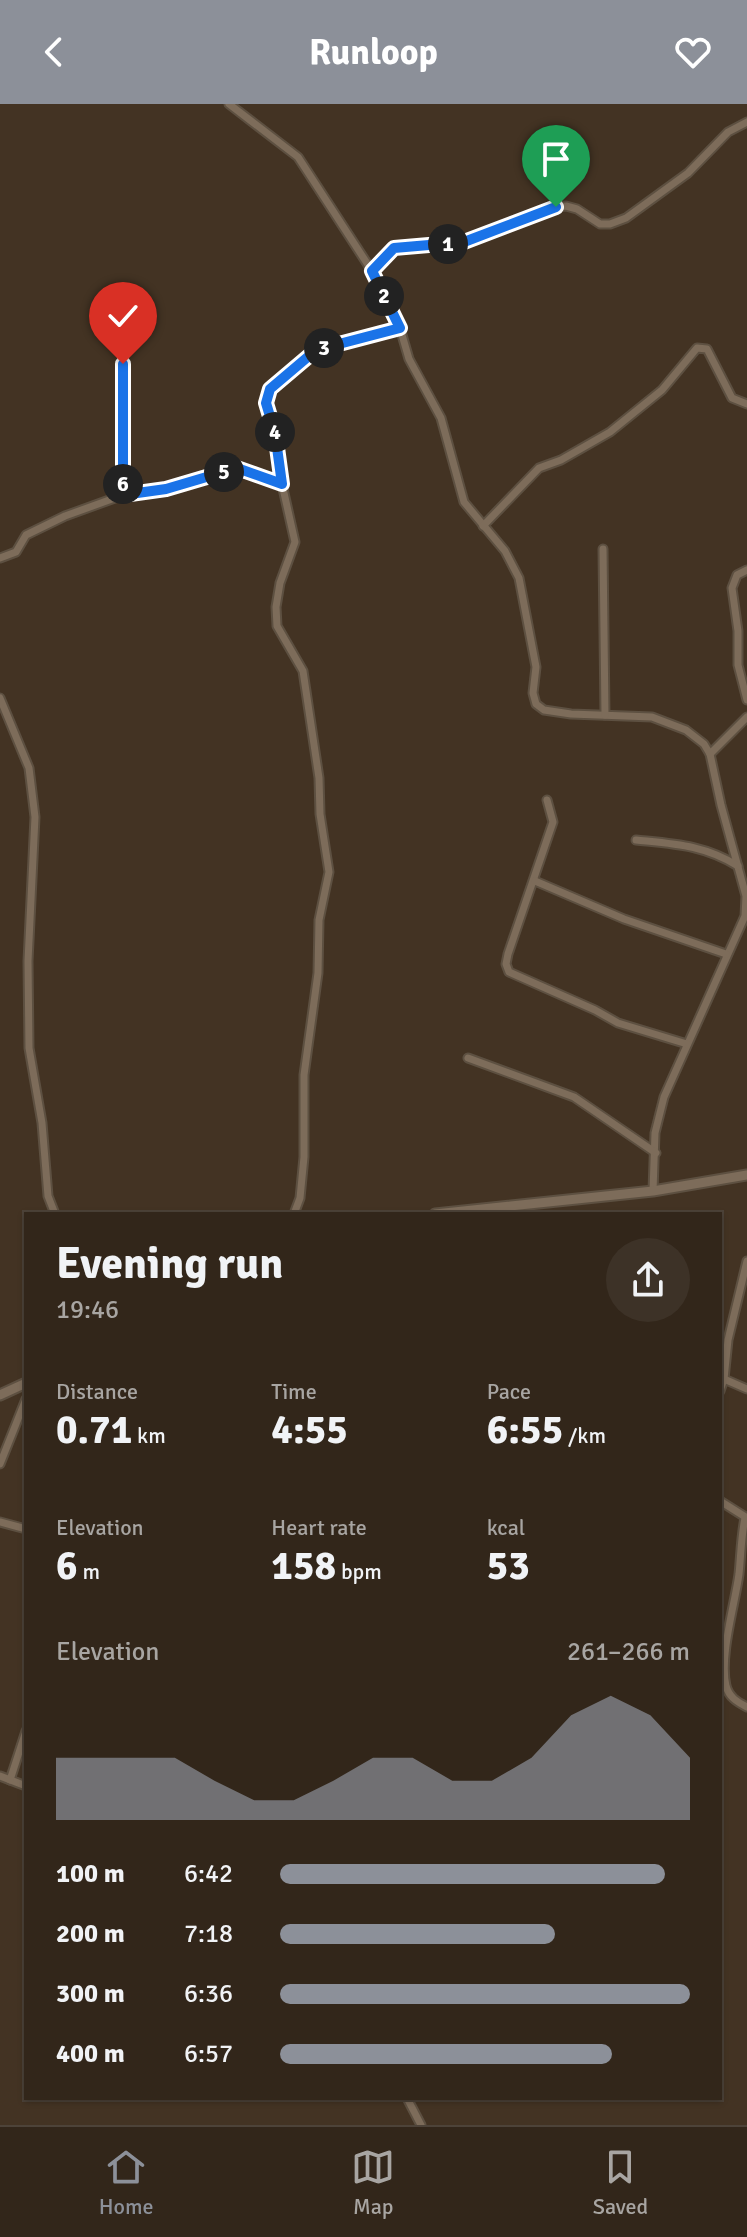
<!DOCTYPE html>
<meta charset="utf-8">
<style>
body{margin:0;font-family:Signika,sans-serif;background:#3d3227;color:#f1f3f6;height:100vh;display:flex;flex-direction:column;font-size:30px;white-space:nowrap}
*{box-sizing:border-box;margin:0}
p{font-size:26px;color:#a8a5a2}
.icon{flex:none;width:44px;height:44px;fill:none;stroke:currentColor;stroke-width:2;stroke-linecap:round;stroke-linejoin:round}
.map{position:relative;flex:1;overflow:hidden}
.details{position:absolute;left:24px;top:1108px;width:698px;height:888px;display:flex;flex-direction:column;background:#32261a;border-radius:0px;box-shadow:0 2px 6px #0004,0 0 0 2px #4d4339}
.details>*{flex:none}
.pin{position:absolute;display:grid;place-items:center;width:68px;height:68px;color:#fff;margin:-82px -34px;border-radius:50% 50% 50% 0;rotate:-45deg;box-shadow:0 0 8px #0007}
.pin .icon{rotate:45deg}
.km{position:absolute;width:40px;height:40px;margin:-20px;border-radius:50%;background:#222;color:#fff;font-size:22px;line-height:40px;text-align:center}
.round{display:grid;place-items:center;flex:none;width:84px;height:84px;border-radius:42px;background:#3d3227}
.summary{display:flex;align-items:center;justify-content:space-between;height:136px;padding:0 32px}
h1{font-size:44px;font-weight:800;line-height:60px}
.stats{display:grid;grid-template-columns:repeat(3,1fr);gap:12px;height:136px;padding:8px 32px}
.stats div{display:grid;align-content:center}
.stats b{font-size:40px;font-weight:800}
.stats small{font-size:22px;font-weight:400}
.stats p{font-size:22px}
.chart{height:224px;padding:16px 32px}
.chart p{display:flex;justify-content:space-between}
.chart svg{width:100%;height:144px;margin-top:8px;fill:#8c9099;opacity:.7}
ul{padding:0 32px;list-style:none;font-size:26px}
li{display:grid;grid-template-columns:128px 96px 1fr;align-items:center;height:60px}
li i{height:20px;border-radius:10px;background:#8c9099}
header{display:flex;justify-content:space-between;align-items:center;height:104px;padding:0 32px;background:#8c9099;color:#fff;font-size:36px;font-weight:800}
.tab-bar{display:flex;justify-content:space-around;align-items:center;height:112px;border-top:2px solid #4d4339;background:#32261a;font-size:22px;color:#a8a5a2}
.tab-bar a{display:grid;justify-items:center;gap:4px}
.tab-bar .current{color:#8c9099}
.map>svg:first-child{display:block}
</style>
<header><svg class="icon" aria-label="back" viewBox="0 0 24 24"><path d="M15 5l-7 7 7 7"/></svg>Runloop<svg class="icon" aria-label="heart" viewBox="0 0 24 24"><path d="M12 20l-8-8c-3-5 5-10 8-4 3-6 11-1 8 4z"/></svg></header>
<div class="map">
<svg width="747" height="2021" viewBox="0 0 747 2021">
<rect width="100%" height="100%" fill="#433323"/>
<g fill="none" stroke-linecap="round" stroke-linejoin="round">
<defs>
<g id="minor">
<path d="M 229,0 L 298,53 L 372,167 L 400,224 L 409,255 L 441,314 L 464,398 L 505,447 L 519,474 L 536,563 L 533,589 L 536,600 L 544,606 L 571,610 L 652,613 L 686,626 L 704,640 L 710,650 L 721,701 L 746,792 L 745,812 L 664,993 L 655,1029 L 653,1087"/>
<path d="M 372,167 L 394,144 L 464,138 L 556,103 L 566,102 L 577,105 L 600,120 L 610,120 L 626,114 L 688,69 L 728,28 L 747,18"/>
<path d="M 123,260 L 123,391"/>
<path d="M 483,422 L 539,364 L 561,356 L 610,328 L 662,286 L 697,244 L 707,245 L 732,294 L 747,300"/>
<path d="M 603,445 L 605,611"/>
<path d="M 0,454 L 16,448 L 26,431 L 65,412 L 123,391 L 166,385 L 237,364 L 282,380"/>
<path d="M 747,466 L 737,471 L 732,484 L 738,527 L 738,561 L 747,596"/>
<path d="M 0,594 L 29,664 L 35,713 L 28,857 L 29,944 L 42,1019 L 48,1092 L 55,1110"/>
<path d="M 710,650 L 747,613"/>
<path d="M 547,696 L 553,718 L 508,850 L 506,860 L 509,868 L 595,906 L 618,919 L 687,940"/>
<path d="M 636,736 C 675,740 704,741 738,762"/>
<path d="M 535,777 L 624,815 L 726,850"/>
<path d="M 468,954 L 574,993 L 656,1049"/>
<path d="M 294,1110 L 300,1094 L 304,1053 L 304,971 L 318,869 L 319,816 L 329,768 L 320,710 L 319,674 L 303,567 L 277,522 L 276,503 L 280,479 L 295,438 L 282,380 L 275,329 L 266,299 L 270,285 L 316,246 L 400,224"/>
<path d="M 724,1275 L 747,1285"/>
<path d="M 720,1287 L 724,1275 L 728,1236 L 747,1157"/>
<path d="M 0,1360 L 26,1295"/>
<path d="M 720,1397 L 747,1414"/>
<path d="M 745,1414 C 741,1433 741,1451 739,1470 C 735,1500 719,1552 726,1582 C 729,1593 737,1598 747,1603"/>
<path d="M 0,1418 L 26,1425"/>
<path d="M 0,1672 L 26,1682"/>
<path d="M 10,1676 L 26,1627"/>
<path d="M 407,1994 L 421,2021"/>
</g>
<g id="tertiary">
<path d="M 435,1110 L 653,1087 L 747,1071"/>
<path d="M 0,1291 L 26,1279"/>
</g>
</defs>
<use href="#minor" stroke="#5d5041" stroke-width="11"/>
<use href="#tertiary" stroke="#5d5041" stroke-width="13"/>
<use href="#minor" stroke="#7d6c5a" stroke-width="7"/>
<use href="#tertiary" stroke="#7d6c5a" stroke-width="9"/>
</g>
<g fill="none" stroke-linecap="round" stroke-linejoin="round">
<defs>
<path id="route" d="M 123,260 L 123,391 L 166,385 L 237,364 L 282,380 L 275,329 L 266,299 L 270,285 L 316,246 L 400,224 L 372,167 L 394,144 L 464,138 L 556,103"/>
</defs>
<use href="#route" stroke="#fff" stroke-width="16"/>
<use href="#route" stroke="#1a73e8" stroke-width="10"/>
</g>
</svg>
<div class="pin" style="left:556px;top:103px;background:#1e9e55"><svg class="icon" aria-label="arrive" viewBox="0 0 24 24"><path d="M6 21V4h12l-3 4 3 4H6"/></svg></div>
<div class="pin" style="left:123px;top:260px;background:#d93025"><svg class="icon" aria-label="check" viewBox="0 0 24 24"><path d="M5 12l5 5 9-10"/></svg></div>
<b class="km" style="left:448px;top:140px">1</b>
<b class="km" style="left:384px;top:192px">2</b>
<b class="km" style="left:324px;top:244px">3</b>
<b class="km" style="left:275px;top:328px">4</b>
<b class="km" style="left:224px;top:368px">5</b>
<b class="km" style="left:123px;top:380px">6</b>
<section class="details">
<div class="summary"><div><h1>Evening run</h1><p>19:46</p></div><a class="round"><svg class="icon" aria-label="share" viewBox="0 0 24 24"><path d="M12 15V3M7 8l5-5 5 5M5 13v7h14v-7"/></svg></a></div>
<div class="stats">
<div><p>Distance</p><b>0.71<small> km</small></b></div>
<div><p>Time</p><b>4:55</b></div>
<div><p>Pace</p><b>6:55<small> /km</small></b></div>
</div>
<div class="stats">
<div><p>Elevation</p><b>6<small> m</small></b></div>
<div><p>Heart rate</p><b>158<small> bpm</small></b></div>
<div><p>kcal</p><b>53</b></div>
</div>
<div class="chart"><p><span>Elevation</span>261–266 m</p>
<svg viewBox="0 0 160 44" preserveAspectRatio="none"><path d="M0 44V25L10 25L20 25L30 25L40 32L50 38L60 38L70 32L80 25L90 25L100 32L110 32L120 25L130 12L140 6L150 12L160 25V44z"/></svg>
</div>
<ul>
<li><b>100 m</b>6:42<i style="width:94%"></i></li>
<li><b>200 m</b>7:18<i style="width:67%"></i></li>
<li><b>300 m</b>6:36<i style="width:100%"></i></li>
<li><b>400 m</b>6:57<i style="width:81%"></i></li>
</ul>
</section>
</div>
<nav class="tab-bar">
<a class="current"><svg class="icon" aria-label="home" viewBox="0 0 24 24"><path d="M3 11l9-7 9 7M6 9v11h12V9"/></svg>Home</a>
<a><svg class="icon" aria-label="map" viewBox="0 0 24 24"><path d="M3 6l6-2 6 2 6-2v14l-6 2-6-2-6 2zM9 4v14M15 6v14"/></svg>Map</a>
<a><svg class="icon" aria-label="saved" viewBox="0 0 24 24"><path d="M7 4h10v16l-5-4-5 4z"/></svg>Saved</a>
</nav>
